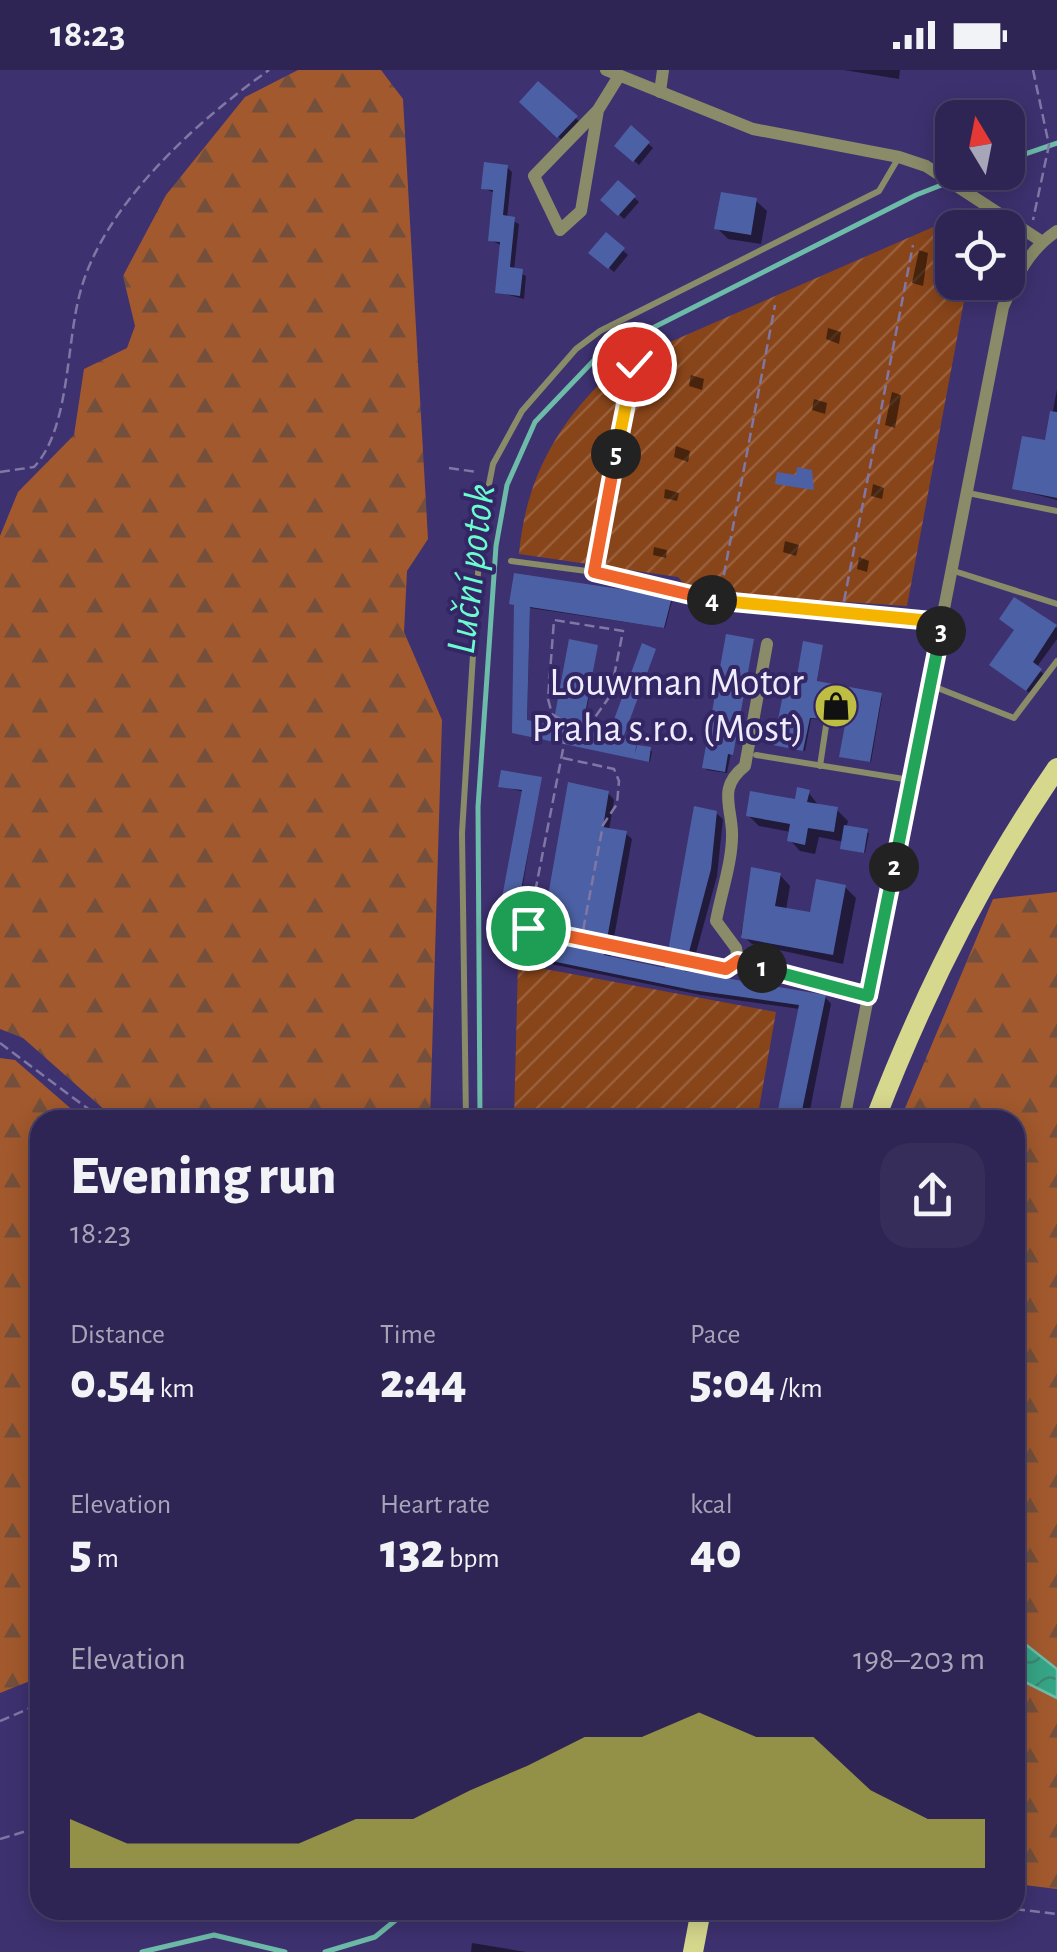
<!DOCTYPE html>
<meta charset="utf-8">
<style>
body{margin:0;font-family:"Alegreya Sans",sans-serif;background:#362d5a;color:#f1f3f6;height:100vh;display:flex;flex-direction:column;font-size:38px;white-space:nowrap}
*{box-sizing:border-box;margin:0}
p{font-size:32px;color:#a7a5b8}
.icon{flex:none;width:55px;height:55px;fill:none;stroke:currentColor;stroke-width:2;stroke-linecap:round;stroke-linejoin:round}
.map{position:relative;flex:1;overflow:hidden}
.panel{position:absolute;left:30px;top:1040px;width:995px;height:810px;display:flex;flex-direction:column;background:#2e2554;border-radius:30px;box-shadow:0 5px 25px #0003,0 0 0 2px #49426b}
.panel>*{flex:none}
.needle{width:65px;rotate:350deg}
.controls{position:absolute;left:935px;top:30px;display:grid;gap:20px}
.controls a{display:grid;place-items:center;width:90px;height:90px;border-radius:20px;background:#2e2554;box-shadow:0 5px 25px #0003,0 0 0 2px #49426b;font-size:50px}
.pin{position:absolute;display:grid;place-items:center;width:85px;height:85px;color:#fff;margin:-42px;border:5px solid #fff;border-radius:50%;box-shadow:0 2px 10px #0007}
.km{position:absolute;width:50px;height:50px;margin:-25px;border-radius:50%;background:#222;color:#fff;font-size:28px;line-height:50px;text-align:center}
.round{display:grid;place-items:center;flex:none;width:105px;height:105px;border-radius:30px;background:#362d5a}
.overview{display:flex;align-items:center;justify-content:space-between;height:170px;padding:0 40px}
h1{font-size:55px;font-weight:800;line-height:75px}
.figures{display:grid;grid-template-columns:repeat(3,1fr);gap:15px;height:170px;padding:10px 40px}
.figures div{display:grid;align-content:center}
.figures b{font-size:50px;font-weight:800}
.figures small{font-size:28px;font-weight:400}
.figures p{font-size:28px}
.chart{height:280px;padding:20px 40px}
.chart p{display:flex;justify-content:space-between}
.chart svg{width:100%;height:180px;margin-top:10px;fill:#bebf42;opacity:.7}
.status{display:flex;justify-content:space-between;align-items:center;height:70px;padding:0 50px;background:#2e2554;direction:ltr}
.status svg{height:28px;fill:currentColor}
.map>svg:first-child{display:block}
</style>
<div class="status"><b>18:23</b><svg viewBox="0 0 49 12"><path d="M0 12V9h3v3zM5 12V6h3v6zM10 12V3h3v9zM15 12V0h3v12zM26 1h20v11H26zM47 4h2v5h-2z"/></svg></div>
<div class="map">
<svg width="1057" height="1882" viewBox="0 0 1057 1882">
<defs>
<pattern id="forest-firs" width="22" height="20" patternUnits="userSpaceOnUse" patternTransform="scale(2.5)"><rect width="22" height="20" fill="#a2592d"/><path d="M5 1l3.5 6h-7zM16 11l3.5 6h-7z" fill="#74503c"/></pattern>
<pattern id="garden-furrows" width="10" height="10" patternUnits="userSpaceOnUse" patternTransform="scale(2.5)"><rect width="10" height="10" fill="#89451a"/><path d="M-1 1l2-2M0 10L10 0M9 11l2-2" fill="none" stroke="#9a603c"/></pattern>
<pattern id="water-waves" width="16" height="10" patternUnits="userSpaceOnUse" patternTransform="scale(2.5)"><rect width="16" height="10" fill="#36a585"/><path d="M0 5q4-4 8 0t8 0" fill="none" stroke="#3b8974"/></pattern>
</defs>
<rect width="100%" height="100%" fill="#3e3170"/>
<g fill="url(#forest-firs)">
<path d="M 298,0 L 381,0 L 403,29 L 428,469 L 407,501 L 404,562 L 442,650 L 430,1050 L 116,1050 L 23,968 L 0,959 L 0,466 L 18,422 L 74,365 L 84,299 L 127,278 L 135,256 L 123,206 L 166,125 L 245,27 Z"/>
<path d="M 1057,822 L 1057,1599 L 1015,1566 L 1015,1050 L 900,1050 L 993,829 Z"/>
<path d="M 0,988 L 15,990 L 84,1050 L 40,1050 L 40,1607 L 0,1623 Z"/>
<path d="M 1015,1607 L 1057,1628 L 1057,1819 L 1015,1814 Z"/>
</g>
<g fill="url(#garden-furrows)">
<path d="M 940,154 L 947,154 L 952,170 L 952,212 L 967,215 L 907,536 L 691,522 L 678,507 L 519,484 C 526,404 562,345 622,293 Z"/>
<path d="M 518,894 L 776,942 L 757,1050 L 514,1050 Z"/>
</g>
<path fill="url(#water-waves)" stroke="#6dbba9" stroke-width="2.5" d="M 1015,1566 L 1057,1599 L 1057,1628 L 1015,1607 Z"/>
<g fill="#0007">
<path d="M 844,0 L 900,0 L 899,9 Z"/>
<path d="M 539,14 L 584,56 L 566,74 L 522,32 Z"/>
<path d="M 632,59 L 653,78 L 639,95 L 617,76 Z"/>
<path d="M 507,97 L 512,102 L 507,148 L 519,154 L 514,200 L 526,206 L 524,229 L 498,222 L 502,176 L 491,170 L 496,124 L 484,118 Z"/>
<path d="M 618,113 L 639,132 L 624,149 L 603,130 Z"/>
<path d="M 756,131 L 767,141 L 761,174 L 728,169 L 717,158 Z"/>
<path d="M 606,166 L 628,185 L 614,202 L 592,183 Z"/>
<path d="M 919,180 L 928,183 L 923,216 L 912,213 Z"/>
<path d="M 828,258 L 841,262 L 839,274 L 826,269 Z"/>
<path d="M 691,305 L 704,309 L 702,320 L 689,316 Z"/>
<path d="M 1057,319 L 1057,430 L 1015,419 L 1047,373 Z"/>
<path d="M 892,322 L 901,325 L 895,358 L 885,355 Z"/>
<path d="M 814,329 L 827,333 L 825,344 L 812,340 Z"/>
<path d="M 676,376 L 690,381 L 688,392 L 674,387 Z"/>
<path d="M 873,414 L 884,418 L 882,429 L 871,426 Z"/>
<path d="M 665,419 L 679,423 L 677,431 L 664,428 Z"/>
<path d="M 785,471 L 799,475 L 796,486 L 783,482 Z"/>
<path d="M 654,477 L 667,480 L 666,488 L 653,485 Z"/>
<path d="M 859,487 L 869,491 L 867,502 L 857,499 Z"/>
<path d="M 672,531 L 665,558 L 530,538 L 527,653 L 555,658 L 597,577 L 583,663 L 616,679 L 635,673 L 637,678 L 652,681 L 650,692 L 514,662 L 517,535 Z"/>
<path d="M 1015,531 L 1057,558 L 1057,569 L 1036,598 L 1045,605 L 1031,624 L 996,599 L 1017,561 Z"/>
<path d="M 753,572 L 727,703 L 707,700 L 704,697 Z"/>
<path d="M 822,577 L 817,614 L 882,627 L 871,692 L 844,687 L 847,655 L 832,650 L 811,649 L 805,681 L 775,674 L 799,609 Z"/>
<path d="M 540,710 L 515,864 L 501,861 L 524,722 L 501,716 Z"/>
<path d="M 808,722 L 819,736 L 837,740 L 848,751 L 846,758 L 869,763 L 865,783 L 844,779 L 844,772 L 819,767 L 815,784 L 800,781 L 790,770 L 791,762 L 759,756 L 748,745 L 797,732 Z"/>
<path d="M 608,723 L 614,730 L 609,760 L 625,763 L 632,769 L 610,889 L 667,901 L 716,743 L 723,749 L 717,806 L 690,905 L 825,927 L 831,934 L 808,1050 L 779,1050 L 800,939 L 701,925 L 517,887 L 511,881 L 542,875 Z"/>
<path d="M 753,800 L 780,805 L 790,816 L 786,840 L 812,845 L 845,817 L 856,828 L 843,894 L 752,874 L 741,864 Z"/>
<path d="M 472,1873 L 526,1882 L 471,1882 Z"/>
</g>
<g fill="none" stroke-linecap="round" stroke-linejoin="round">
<g stroke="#6dbba9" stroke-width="5">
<path d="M 1008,90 L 1057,73"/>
<path d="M 480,1050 L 478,737 L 496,476 L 507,415 L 535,352 L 599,285 L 916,125 L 975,102"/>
<path d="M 142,1882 L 214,1865 L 285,1882"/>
<path d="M 325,1882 L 375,1867 L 408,1840"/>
</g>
</g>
<g fill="#4c61a5">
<path d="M 538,11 L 578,46 L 557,68 L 519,32 Z"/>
<path d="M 631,55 L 650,72 L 633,92 L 614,76 Z"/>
<path d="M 484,92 L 508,95 L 503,145 L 515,147 L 510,197 L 523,199 L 520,226 L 495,223 L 500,172 L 488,171 L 493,120 L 481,119 Z"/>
<path d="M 618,110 L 636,126 L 618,146 L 600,130 Z"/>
<path d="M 721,122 L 757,128 L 751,165 L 714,159 Z"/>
<path d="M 606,162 L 625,178 L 608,199 L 588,183 Z"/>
<path d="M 1050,341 L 1057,342 L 1057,428 L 1012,419 L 1022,366 L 1045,370 Z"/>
<path d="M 797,397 L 812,400 L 814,420 L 775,414 L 777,402 L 796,405 Z"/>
<path d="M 514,503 L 672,527 L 664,558 L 530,537 L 527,650 L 553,655 L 569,569 L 598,575 L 582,660 L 608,666 L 642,573 L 656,579 L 623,668 L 637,671 L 635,684 L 637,675 L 651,677 L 649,692 L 512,663 L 514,535 L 509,534 Z"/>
<path d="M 1014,527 L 1057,555 L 1033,592 L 1042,599 L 1026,621 L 989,595 L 1014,560 L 999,549 Z"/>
<path d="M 726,564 L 754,569 L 733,685 L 728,684 L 725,702 L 702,698 Z"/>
<path d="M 803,571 L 823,575 L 817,611 L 882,623 L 870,692 L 839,687 L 845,655 L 828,649 L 810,648 L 803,681 L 773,675 L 787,604 L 797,606 Z"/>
<path d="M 501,700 L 542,707 L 513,863 L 496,860 L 522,720 L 498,717 Z"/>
<path d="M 568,712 L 609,721 L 603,757 L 627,761 L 604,885 L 665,898 L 694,736 L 717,741 L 711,799 L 684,901 L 826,925 L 800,1050 L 776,1050 L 799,935 L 692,920 L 508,882 L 512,866 L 540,872 Z"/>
<path d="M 797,717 L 810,720 L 807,732 L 838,737 L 834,762 L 808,758 L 805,775 L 787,771 L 790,754 L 746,746 L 750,721 L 795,729 Z"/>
<path d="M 844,755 L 868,759 L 864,783 L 840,779 Z"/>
<path d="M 751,797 L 781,803 L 775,836 L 810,842 L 816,809 L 846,815 L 833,885 L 741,868 Z"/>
</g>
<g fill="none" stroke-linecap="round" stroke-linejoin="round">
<g stroke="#8077a5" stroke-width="2.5" stroke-dasharray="10 5" stroke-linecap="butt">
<path d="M 1033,0 L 1049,75 L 1033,150"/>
<path d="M 449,398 L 477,402"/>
<path d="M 0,402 L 34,397 C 70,359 66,274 80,223 C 103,135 197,51 269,0"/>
<path d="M 596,491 L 634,294"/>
<path d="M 721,520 L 775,235"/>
<path d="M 844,531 L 913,175"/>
<path d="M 568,654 L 593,650 L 610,626 L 623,561 L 554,550 L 548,629 L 552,644 L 568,654 L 528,858 L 724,898"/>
<path d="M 563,688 L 614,699 L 619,711 L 617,734 L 603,755 L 582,866"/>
<path d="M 0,973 L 103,1050"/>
<path d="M 0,1651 L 40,1634"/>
<path d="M 0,1769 L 40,1757"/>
<path d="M 1015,1839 L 1057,1844"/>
</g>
<g stroke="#8a8b68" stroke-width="6">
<path d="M 968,423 L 1057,441"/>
<path d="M 511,491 L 594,502 L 719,531 L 941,551"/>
<path d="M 954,501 L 1057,534"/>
<path d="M 930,615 L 1014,648 L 1057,591"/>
<path d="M 756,685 L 910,710"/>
<path d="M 820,696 L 826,656"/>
<path d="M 466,1050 L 462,763 L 481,455 L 493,394 L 522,341 L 576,279 L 600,261 L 879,121 L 899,87"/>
</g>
<g stroke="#8a8b68" stroke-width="12">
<path d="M 606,0 L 753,59 L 899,87 L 926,96 L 1041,171"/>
<path d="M 660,22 L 663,0"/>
<path d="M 598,40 L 534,106 L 560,160 L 581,141 L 598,40 L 619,6"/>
<path d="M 767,574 L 745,696 C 718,717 731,735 732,762 C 733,790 721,823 716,851 L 736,878 L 738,891 L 868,926"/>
<path d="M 844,1050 L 1003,237 C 1016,207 1029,179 1057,161"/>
</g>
<g stroke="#d6d88e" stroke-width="20">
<path d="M 875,1050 C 923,925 981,808 1057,698"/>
<path d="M 693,1882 L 701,1840"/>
</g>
</g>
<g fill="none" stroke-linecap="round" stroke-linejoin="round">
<defs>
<path id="split-1" d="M 528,858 L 726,899 L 738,891 L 762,898"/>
<path id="split-2" d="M 762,898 L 868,926 L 894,797"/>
<path id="split-3" d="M 894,797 L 941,561"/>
<path id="split-4" d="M 712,530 L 942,552 L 941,561"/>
<path id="split-5" d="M 616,384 L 594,502 L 712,530"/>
<path id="split-6" d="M 616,384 L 634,294"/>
</defs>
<use href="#split-1" stroke="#fff" stroke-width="20"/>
<use href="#split-2" stroke="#fff" stroke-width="20"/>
<use href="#split-3" stroke="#fff" stroke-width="20"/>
<use href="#split-4" stroke="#fff" stroke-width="20"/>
<use href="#split-5" stroke="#fff" stroke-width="20"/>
<use href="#split-6" stroke="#fff" stroke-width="20"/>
<use href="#split-1" stroke="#f0652b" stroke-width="12"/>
<use href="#split-2" stroke="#22a559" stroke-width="12"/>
<use href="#split-3" stroke="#22a559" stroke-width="12"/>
<use href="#split-4" stroke="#f5b400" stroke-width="12"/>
<use href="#split-5" stroke="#f0652b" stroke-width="12"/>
<use href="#split-6" stroke="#f5b400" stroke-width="12"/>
</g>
<defs>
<symbol id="shop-disc" viewBox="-11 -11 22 22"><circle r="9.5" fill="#bebf42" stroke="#342664"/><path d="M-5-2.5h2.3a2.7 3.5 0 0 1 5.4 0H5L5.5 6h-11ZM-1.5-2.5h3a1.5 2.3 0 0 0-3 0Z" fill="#111"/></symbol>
</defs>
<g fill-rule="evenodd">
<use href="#shop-disc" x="811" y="611" width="50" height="50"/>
</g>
<g text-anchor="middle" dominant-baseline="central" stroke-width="8" stroke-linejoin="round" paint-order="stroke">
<g font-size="40" fill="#eeedfd" stroke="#342664" text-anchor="end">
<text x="804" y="613">Louwman Motor<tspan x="804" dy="46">Praha s.r.o. (Most)</tspan></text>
</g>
<g font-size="42" font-style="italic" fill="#6afccf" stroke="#342664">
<text transform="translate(471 499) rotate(-83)">Luční potok</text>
</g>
</g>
</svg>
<div class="controls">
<a><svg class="needle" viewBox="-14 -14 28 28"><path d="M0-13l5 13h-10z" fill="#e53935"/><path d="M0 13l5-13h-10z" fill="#a7a5b8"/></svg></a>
<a><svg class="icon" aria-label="locate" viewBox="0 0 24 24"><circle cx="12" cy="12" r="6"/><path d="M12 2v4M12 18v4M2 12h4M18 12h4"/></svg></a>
</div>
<div class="pin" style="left:528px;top:858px;background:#1e9e55"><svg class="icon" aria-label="arrive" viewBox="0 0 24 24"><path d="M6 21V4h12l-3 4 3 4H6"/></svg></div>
<div class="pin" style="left:634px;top:294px;background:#d93025"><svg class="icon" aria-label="check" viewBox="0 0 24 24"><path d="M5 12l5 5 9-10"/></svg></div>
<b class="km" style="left:762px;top:898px">1</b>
<b class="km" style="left:894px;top:797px">2</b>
<b class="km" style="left:941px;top:561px">3</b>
<b class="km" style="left:712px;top:530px">4</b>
<b class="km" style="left:616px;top:384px">5</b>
<section class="panel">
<div class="overview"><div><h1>Evening run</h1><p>18:23</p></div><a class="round"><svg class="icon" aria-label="share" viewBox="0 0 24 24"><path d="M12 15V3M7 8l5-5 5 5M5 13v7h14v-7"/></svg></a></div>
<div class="figures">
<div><p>Distance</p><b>0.54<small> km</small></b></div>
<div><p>Time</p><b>2:44</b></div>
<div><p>Pace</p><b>5:04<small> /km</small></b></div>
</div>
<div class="figures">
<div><p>Elevation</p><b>5<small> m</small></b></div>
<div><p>Heart rate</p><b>132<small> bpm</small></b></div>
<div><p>kcal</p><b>40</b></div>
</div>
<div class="chart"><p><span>Elevation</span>198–203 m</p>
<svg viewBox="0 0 160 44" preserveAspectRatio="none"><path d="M0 44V32L10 38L20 38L30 38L40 38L50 32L60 32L70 25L80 19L90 12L100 12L110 6L120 12L130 12L140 25L150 32L160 32V44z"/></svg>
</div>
</section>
</div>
